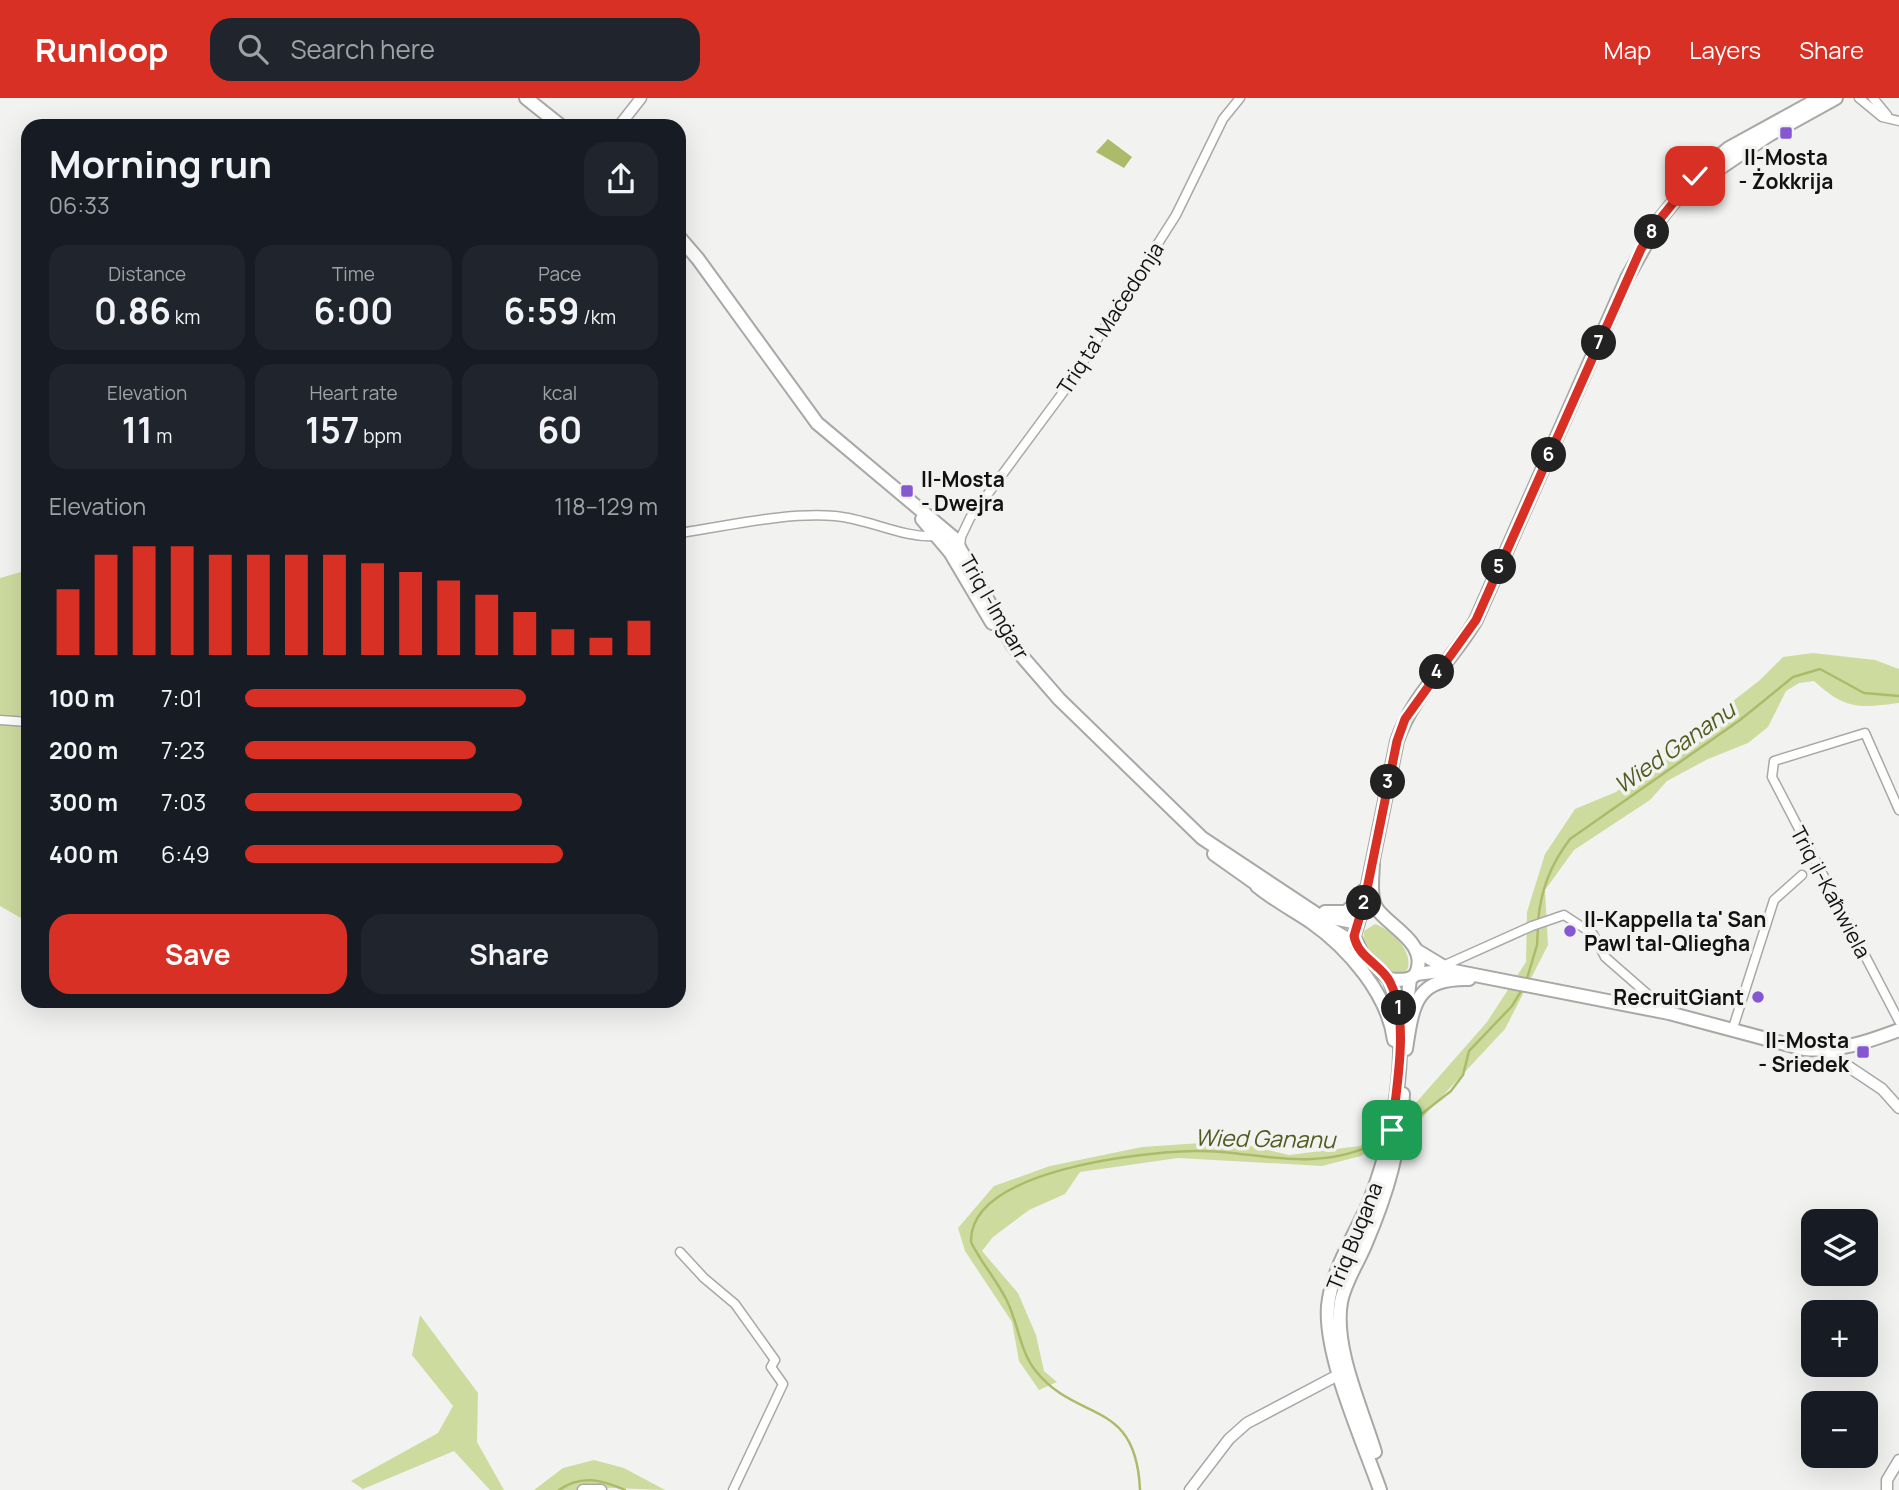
<!DOCTYPE html>
<meta charset="utf-8">
<style>
body{margin:0;font-family:Manrope,sans-serif;background:#20242c;color:#f1f3f6;height:100vh;display:flex;flex-direction:column;font-size:26px;white-space:nowrap}
*{box-sizing:border-box;margin:0}
p{font-size:23px;color:#9ea1a6}
.icon{flex:none;width:38px;height:38px;fill:none;stroke:currentColor;stroke-width:2;stroke-linecap:round;stroke-linejoin:round}
.map{position:relative;flex:1;overflow:hidden}
.sheet{position:absolute;left:21px;top:21px;width:665px;height:889px;display:flex;flex-direction:column;background:#171b24;border-radius:21px;box-shadow:0 7px 28px #0002}
.sheet>*{flex:none}
.buttons{position:absolute;left:1801px;top:1111px;display:grid;gap:14px}
.buttons a{display:grid;place-items:center;width:77px;height:77px;border-radius:14px;background:#171b24;box-shadow:0 7px 28px #0002;font-size:35px}
.pin{position:absolute;display:grid;place-items:center;width:60px;height:60px;color:#fff;margin:-30px;border-radius:14px;box-shadow:0 4px 10px #0006}
.km{position:absolute;width:35px;height:35px;margin:-18px;border-radius:50%;background:#222;color:#fff;font-size:19px;line-height:35px;text-align:center}
.round{display:grid;place-items:center;flex:none;width:74px;height:74px;border-radius:21px;background:#20242c}
.summary{display:flex;align-items:center;justify-content:space-between;height:119px;padding:0 28px}
h1{font-size:38px;font-weight:700;line-height:52px}
.stats{display:grid;grid-template-columns:repeat(3,1fr);gap:10px;height:119px;padding:7px 28px}
.stats div{display:grid;align-content:center;border-radius:18px;background:#20242c;text-align:center}
.stats b{font-size:35px;font-weight:700}
.stats small{font-size:19px;font-weight:400}
.stats p{font-size:19px}
.chart{height:196px;padding:14px 28px}
.chart p{display:flex;justify-content:space-between}
.chart svg{width:100%;height:126px;margin-top:7px;stroke:#d93025;stroke-width:6}
.button{display:flex;gap:14px;margin-top:auto;padding:14px 28px}
.button a{flex:1;height:80px;border-radius:21px;background:#d93025;color:#fff;font-size:28px;font-weight:700;line-height:80px;text-align:center}
.button a+a{background:#20242c;color:#f1f3f6}
ul{padding:0 28px;list-style:none;font-size:23px}
li{display:grid;grid-template-columns:112px 84px 1fr;align-items:center;height:52px}
li i{height:18px;border-radius:9px;background:#d93025}
header{display:flex;align-items:center;gap:42px;box-sizing:border-box;height:98px;padding:0 35px;background:#d93025;color:#fff}
header strong{font-size:33px}
nav{display:flex;gap:38px;margin-inline-start:auto;font-size:24px}
.search{width:490px;height:63px;background:#20242c;display:flex;align-items:center;gap:18px;box-sizing:border-box;padding:0 24px;border-radius:21px;color:#9ea1a6;font-size:26px}
.map>svg:first-child{display:block}
</style>
<header>
<strong>Runloop</strong>
<div class="search"><svg class="icon" aria-label="search" viewBox="0 0 24 24"><circle cx="10" cy="10" r="6"/><path d="M15 15l6 6"/></svg>Search here</div>
<nav><a>Map</a><a>Layers</a><a>Share</a></nav>
</header>
<div class="map">
<svg width="1899" height="1392" viewBox="0 0 1899 1392">
<rect width="100%" height="100%" fill="#f2f3f0"/>
<g fill="#cedb9f">
<path d="M 28,472 L 28,621 L 0,620 L 0,480 Z"/>
<path d="M 1813,555 L 1875,562 L 1899,571 L 1899,605 C 1858,610 1846,612 1814,583 L 1799,585 L 1786,593 L 1768,629 L 1748,645 L 1708,661 L 1667,683 L 1650,702 L 1574,752 L 1545,792 L 1548,847 L 1505,931 L 1420,1022 L 1361,1058 L 1322,1068 L 1178,1060 L 1080,1074 L 1065,1096 L 1029,1112 L 993,1139 L 982,1153 L 1018,1195 L 1036,1237 L 1044,1273 L 1057,1284 L 1039,1292 L 1019,1263 L 1012,1224 L 965,1153 L 958,1130 L 994,1088 L 1050,1068 L 1142,1049 L 1230,1043 L 1289,1057 L 1360,1048 L 1414,1007 L 1487,924 L 1526,864 L 1527,814 L 1545,756 L 1575,711 L 1616,694 L 1760,582 L 1783,559 Z"/>
<path d="M 0,626 L 28,627 L 28,824 L 0,808 Z"/>
<path d="M 1375,826 C 1392,832 1412,852 1408,870 L 1403,876 C 1386,874 1361,852 1364,833 Z"/>
<path d="M 420,1217 L 478,1295 L 477,1344 L 504,1392 L 490,1392 L 454,1353 L 363,1391 L 351,1383 L 438,1335 L 453,1308 L 412,1257 Z"/>
<path d="M 594,1362 L 624,1370 L 665,1392 L 585,1389 L 577,1392 L 534,1392 L 563,1370 Z"/>
</g>
<path fill="#acbb6a" d="M 1108,41 L 1132,59 L 1124,70 L 1096,54 Z"/>
<g fill="none" stroke-linecap="round" stroke-linejoin="round">
<g stroke="#acbb6a" stroke-width="2.5">
<path d="M 1538,823 C 1541,791 1551,766 1570,741 L 1740,622 L 1793,579 L 1820,571 L 1864,595 L 1899,598"/>
<path d="M 1526,884 L 1537,847 L 1538,829"/>
<path d="M 1406,1028 L 1451,993 L 1463,977 L 1469,953 L 1512,908 L 1523,890"/>
<path d="M 559,1392 C 581,1376 602,1382 625,1392"/>
<path d="M 1140,1392 C 1136,1299 1077,1326 1035,1272 C 1020,1253 1018,1225 1007,1203 C 997,1182 981,1165 971,1144 C 969,1072 1141,1054 1195,1053 C 1234,1052 1272,1063 1311,1061 C 1337,1060 1359,1055 1382,1042"/>
</g>
<defs>
<g id="minor">
<path d="M 1859,0 L 1882,19 L 1899,23"/>
<path d="M 1873,0 L 1887,17"/>
<path d="M 679,435 C 729,428 784,414 835,418 C 869,421 902,440 935,438"/>
<path d="M 960,449 L 961,439 L 970,420 L 1067,289 L 1176,117 L 1223,21 L 1240,0"/>
<path d="M 0,622 L 28,624"/>
<path d="M 1899,712 L 1865,635 L 1774,663 L 1772,679 L 1899,923"/>
<path d="M 1445,867 L 1532,828 L 1564,817 L 1593,836 L 1605,859 L 1668,914"/>
<path d="M 1732,933 L 1774,802 L 1802,777"/>
<path d="M 680,1154 L 704,1180 L 735,1206 L 775,1262 L 771,1269 L 783,1286 L 733,1392"/>
</g>
<g id="tertiary">
<path d="M 619,28 L 641,0"/>
<path d="M 1825,953 L 1882,991 L 1899,1010"/>
<path d="M 583,1392 L 601,1392"/>
<path d="M 1190,1392 L 1229,1341 L 1247,1325 L 1340,1276"/>
<path d="M 1887,1392 L 1887,1382 L 1899,1362"/>
</g>
<g id="primary">
<path d="M 526,0 L 561,28"/>
<path d="M 1704,81 L 1769,37 L 1836,0"/>
<path d="M 679,139 L 698,161 L 817,325 L 954,440 L 1013,548 L 1059,601 L 1202,740 L 1318,817 L 1358,825"/>
<path d="M 922,421 L 950,454 L 992,525"/>
<path d="M 1214,756 L 1262,790"/>
<path d="M 1373,762 C 1373,776 1369,799 1377,811 C 1390,829 1427,845 1417,873 C 1413,884 1399,882 1389,881 L 1362,856 L 1354,838 L 1365,801 L 1397,643 C 1413,595 1451,565 1476,522 L 1627,180 L 1660,121 L 1695,78 L 1729,50 L 1820,0"/>
<path d="M 1257,788 C 1274,802 1293,812 1311,824 C 1348,850 1388,896 1394,942"/>
<path d="M 1325,814 L 1346,814 L 1356,805 L 1363,793"/>
<path d="M 1314,821 L 1356,846"/>
<path d="M 1416,852 L 1449,872"/>
<path d="M 1416,876 L 1449,872 L 1669,915 L 1804,951 C 1838,954 1867,944 1899,932"/>
<path d="M 1405,922 L 1410,881"/>
<path d="M 1406,951 C 1413,905 1416,880 1469,881"/>
<path d="M 1375,1354 C 1362,1311 1333,1249 1341,1204 C 1345,1183 1358,1165 1366,1145 C 1387,1096 1401,1049 1403,996"/>
<path d="M 1380,1392 C 1363,1343 1324,1258 1328,1208 C 1331,1175 1353,1140 1367,1109 C 1392,1050 1414,941 1389,881"/>
</g>
</defs>
<use href="#minor" stroke="#a8a9a6" stroke-width="11"/>
<use href="#tertiary" stroke="#a8a9a6" stroke-width="13"/>
<use href="#primary" stroke="#a8a9a6" stroke-width="16"/>
<use href="#minor" stroke="#fff" stroke-width="8"/>
<use href="#tertiary" stroke="#fff" stroke-width="10"/>
<use href="#primary" stroke="#fff" stroke-width="12"/>
</g>
<g fill="none" stroke-linecap="round" stroke-linejoin="round">
<defs>
<path id="route" d="M 1392,1032 C 1396,989 1410,923 1390,884 C 1381,866 1358,860 1354,838 L 1365,801 L 1397,643 L 1405,621 L 1476,522 L 1641,151 L 1660,121 L 1695,78"/>
</defs>
<use href="#route" stroke="#fff" stroke-width="14"/>
<use href="#route" stroke="#d93025" stroke-width="9"/>
</g>
<g fill="#8558d1" stroke="#f2f3f0" stroke-width="2.5">
<rect x="1779" y="28" width="14" height="14" rx="3.5"/>
<rect x="900" y="386" width="14" height="14" rx="3.5"/>
<circle cx="1570" cy="833" r="7"/>
<circle cx="1758" cy="899" r="7"/>
<rect x="1856" y="947" width="14" height="14" rx="3.5"/>
</g>
<g text-anchor="middle" dominant-baseline="central" stroke-width="7" stroke-linejoin="round" paint-order="stroke">
<g font-size="21" font-weight="bold" fill="#121211" stroke="#f2f3f0" text-anchor="start">
<text x="1786" y="59" text-anchor="middle">Il-Mosta<tspan x="1786" dy="24">- Żokkrija</tspan></text>
<text x="921" y="381">Il-Mosta<tspan x="921" dy="24">- Dwejra</tspan></text>
<text x="1584" y="821">Il-Kappella ta' San<tspan x="1584" dy="24">Pawl tal-Qliegħa</tspan></text>
<text x="1744" y="899" text-anchor="end">RecruitGiant</text>
<text x="1849" y="942" text-anchor="end">Il-Mosta<tspan x="1849" dy="24">- Sriedek</tspan></text>
</g>
<g font-size="21" fill="#121211" stroke="#f2f3f0">
<text transform="translate(1110 220) rotate(-57)">Triq ta' Maċedonja</text>
<text transform="translate(995 509) rotate(60)">Triq l-Imġarr</text>
<text transform="translate(1831 794) rotate(62)">Triq il-Kaħwiela</text>
<text transform="translate(1354 1138) rotate(-68)">Triq Buqana</text>
</g>
<g font-size="23" font-style="italic" fill="#515b20" stroke="#f2f3f0">
<text transform="translate(1674 649) rotate(-35)">Wied Gananu</text>
<text transform="translate(1265 1040) rotate(1)">Wied Gananu</text>
</g>
</g>
</svg>
<div class="buttons">
<a><svg class="icon" aria-label="layers" viewBox="0 0 24 24"><path d="M12 4l9 5-9 5-9-5zM3 14l9 5 9-5"/></svg></a>
<a>+</a>
<a>−</a>
</div>
<div class="pin" style="left:1392px;top:1032px;background:#1e9e55"><svg class="icon" aria-label="arrive" viewBox="0 0 24 24"><path d="M6 21V4h12l-3 4 3 4H6"/></svg></div>
<div class="pin" style="left:1695px;top:78px;background:#d93025"><svg class="icon" aria-label="check" viewBox="0 0 24 24"><path d="M5 12l5 5 9-10"/></svg></div>
<b class="km" style="left:1399px;top:910px">1</b>
<b class="km" style="left:1364px;top:805px">2</b>
<b class="km" style="left:1388px;top:684px">3</b>
<b class="km" style="left:1437px;top:574px">4</b>
<b class="km" style="left:1499px;top:469px">5</b>
<b class="km" style="left:1549px;top:357px">6</b>
<b class="km" style="left:1599px;top:245px">7</b>
<b class="km" style="left:1652px;top:134px">8</b>
<section class="sheet">
<div class="summary"><div><h1>Morning run</h1><p>06:33</p></div><a class="round"><svg class="icon" aria-label="share" viewBox="0 0 24 24"><path d="M12 15V3M7 8l5-5 5 5M5 13v7h14v-7"/></svg></a></div>
<div class="stats">
<div><p>Distance</p><b>0.86<small> km</small></b></div>
<div><p>Time</p><b>6:00</b></div>
<div><p>Pace</p><b>6:59<small> /km</small></b></div>
</div>
<div class="stats">
<div><p>Elevation</p><b>11<small> m</small></b></div>
<div><p>Heart rate</p><b>157<small> bpm</small></b></div>
<div><p>kcal</p><b>60</b></div>
</div>
<div class="chart"><p><span>Elevation</span>118–129 m</p>
<svg viewBox="0 0 160 44" preserveAspectRatio="none"><path d="M5 44V21M15 44V9M25 44V6M35 44V6M45 44V9M55 44V9M65 44V9M75 44V9M85 44V12M95 44V15M105 44V18M115 44V23M125 44V29M135 44V35M145 44V38M155 44V32"/></svg>
</div>
<ul>
<li><b>100 m</b>7:01<i style="width:68%"></i></li>
<li><b>200 m</b>7:23<i style="width:56%"></i></li>
<li><b>300 m</b>7:03<i style="width:67%"></i></li>
<li><b>400 m</b>6:49<i style="width:77%"></i></li>
</ul>
<div class="button"><a>Save</a><a>Share</a></div>
</section>
</div>
